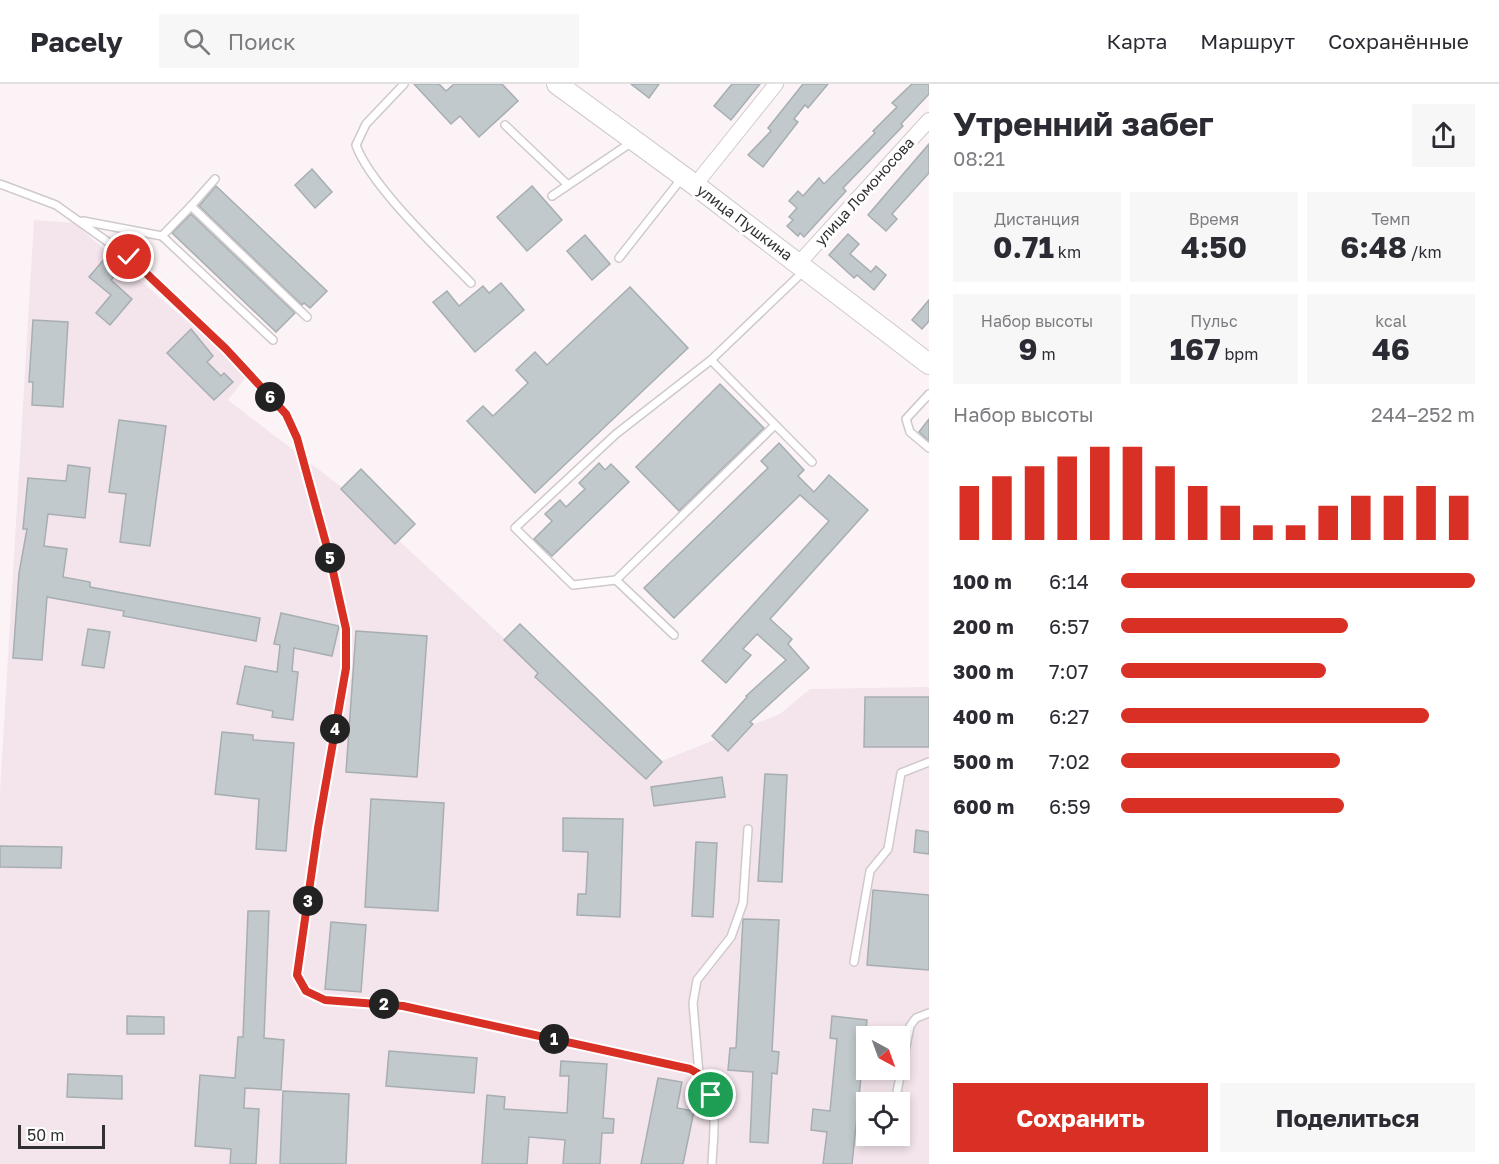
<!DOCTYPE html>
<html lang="ru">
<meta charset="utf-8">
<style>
body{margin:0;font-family:"Golos Text",sans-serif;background:#f7f7f7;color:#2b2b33;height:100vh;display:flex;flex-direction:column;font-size:22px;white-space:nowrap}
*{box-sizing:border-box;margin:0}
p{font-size:20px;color:#7c7c81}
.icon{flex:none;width:33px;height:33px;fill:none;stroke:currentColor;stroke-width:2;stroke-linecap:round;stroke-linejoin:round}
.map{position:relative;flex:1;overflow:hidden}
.details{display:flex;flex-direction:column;background:#fff;width:570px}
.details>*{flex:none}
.needle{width:39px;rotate:139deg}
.controls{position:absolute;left:856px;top:942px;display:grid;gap:12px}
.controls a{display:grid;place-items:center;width:54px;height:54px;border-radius:0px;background:#fff;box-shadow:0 3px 9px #0003;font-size:30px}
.scale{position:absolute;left:18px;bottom:15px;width:87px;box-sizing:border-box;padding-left:6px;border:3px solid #322f30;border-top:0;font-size:16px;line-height:21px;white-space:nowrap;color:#322f30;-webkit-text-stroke:4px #fff;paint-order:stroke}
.pin{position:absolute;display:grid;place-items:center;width:51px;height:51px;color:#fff;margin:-26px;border:3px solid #fff;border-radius:50%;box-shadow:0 2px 6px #0007}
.km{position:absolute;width:30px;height:30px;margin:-15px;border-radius:50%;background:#222;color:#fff;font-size:16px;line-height:30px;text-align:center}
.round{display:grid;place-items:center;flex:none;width:63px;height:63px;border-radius:0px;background:#f7f7f7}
.summary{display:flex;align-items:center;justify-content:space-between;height:102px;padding:0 24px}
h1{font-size:33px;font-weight:700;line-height:45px}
.figures{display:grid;grid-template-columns:repeat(3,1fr);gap:9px;height:102px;padding:6px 24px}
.figures div{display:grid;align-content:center;border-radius:0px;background:#f7f7f7;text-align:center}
.figures b{font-size:30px;font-weight:700}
.figures small{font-size:16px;font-weight:400}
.figures p{font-size:16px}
.chart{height:168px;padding:12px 24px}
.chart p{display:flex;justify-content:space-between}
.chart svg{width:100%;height:108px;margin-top:6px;stroke:#d93025;stroke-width:6}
.cta{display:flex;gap:12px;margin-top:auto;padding:12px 24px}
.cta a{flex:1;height:69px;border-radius:0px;background:#d93025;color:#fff;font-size:24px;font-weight:700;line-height:69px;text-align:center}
.cta a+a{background:#f7f7f7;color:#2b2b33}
ul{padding:0 24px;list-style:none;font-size:20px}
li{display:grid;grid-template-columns:96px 72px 1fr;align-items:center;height:45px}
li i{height:15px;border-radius:8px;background:#d93025}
header{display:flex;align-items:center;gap:36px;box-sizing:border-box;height:84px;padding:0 30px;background:#fff;border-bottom:2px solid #e1e1e2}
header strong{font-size:28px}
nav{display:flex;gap:33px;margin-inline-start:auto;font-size:21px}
.search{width:420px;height:54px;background:#f7f7f7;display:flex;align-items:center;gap:15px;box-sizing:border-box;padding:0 21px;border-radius:0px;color:#7c7c81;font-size:22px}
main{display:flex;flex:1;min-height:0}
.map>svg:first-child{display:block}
</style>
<header>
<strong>Pacely</strong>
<div class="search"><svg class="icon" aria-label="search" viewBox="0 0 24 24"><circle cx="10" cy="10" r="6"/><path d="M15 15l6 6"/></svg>Поиск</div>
<nav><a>Карта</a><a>Маршрут</a><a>Сохранённые</a></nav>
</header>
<main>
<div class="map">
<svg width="929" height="1080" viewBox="0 0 929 1080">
<rect width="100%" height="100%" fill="#fbf3f6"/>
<path fill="#f4e5ec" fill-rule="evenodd" d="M 34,136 L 74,139 L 248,290 L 228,316 L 339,401 L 644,684 L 780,630 L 810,605 L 929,603 L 929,1080 L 0,1080 L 0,708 ZM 867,952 L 900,952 L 900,986 L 867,986 ZM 867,1018 L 900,1018 L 900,1052 L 867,1052 Z"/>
<g fill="#c1c9cc" stroke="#a7aeb1" stroke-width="1.5">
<path d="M 414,0 L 439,0 L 446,7 L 454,0 L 502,0 L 518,17 L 479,53 L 460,32 L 451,40 Z"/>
<path d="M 631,0 L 659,0 L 649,14 Z"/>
<path d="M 732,0 L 760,0 L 731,36 L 714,22 Z"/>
<path d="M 803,0 L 828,0 L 808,24 L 805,21 L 794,35 L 798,38 L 763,83 L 748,71 L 771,47 L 768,44 Z"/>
<path d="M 912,0 L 929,0 L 929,10 L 901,40 L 903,42 L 843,104 L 846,107 L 804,153 L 800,149 L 798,152 L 787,142 L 793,136 L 789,133 L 797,124 L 789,117 L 798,107 L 803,112 L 819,94 L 824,100 L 875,49 L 873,47 L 897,23 L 892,19 Z"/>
<path d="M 929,60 L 929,89 L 892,130 L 897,135 L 886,147 L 868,131 Z"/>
<path d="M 312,85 L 332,108 L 315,124 L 295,101 Z"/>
<path d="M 216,102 L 327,207 L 310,224 L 304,219 L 302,221 L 199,122 Z"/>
<path d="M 532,102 L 562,136 L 527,167 L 497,133 Z"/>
<path d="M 191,130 L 295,229 L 276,248 L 172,149 Z"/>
<path d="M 848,150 L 859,160 L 850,170 L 871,188 L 876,182 L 886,191 L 874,206 L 857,191 L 854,194 L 829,171 Z"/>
<path d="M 585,151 L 610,180 L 592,196 L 567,167 Z"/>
<path d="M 106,173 L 121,185 L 111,196 L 132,215 L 110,241 L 96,229 L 111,211 L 89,193 Z"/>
<path d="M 501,199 L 524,226 L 475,268 L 433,218 L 447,207 L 459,222 L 483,202 L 489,209 Z"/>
<path d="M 630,203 L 688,264 L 535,409 L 467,337 L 483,322 L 493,332 L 528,299 L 516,286 L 535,268 L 547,281 Z"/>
<path d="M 929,216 L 929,237 L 922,245 L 912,236 Z"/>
<path d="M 33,236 L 68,238 L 63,323 L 32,321 L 33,298 L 29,298 Z"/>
<path d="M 191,245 L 213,272 L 207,278 L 221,292 L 224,289 L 233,298 L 214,316 L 167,269 Z"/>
<path d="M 720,300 L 764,344 L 679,427 L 636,383 Z"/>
<path d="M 929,335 L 929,357 L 919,348 Z"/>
<path d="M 119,336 L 166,342 L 150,462 L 120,458 L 126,410 L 109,408 Z"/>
<path d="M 779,359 L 804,386 L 798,392 L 814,408 L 829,391 L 868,426 L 770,535 L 792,555 L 788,560 L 809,584 L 750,638 L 753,640 L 728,667 L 712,652 L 747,613 L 746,612 L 786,576 L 757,550 L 743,565 L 751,571 L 726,599 L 702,577 L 829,437 L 800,411 L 674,534 L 644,504 L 768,384 L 761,377 Z"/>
<path d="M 599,379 L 605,386 L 611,380 L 629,398 L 552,472 L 534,455 L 552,437 L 545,430 L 560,416 L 566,423 L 585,405 L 579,399 Z"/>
<path d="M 68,381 L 90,384 L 85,434 L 48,430 L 44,462 L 67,465 L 63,493 L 90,498 L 90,503 L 260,534 L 256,557 L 123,532 L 124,527 L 47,513 L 42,576 L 13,574 L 19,489 L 27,445 L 23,445 L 28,394 L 66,397 Z"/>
<path d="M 361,385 L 415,440 L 395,460 L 341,405 Z"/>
<path d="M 281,529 L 339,542 L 332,572 L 294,564 L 292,587 L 298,588 L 293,636 L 272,633 L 273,627 L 237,620 L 245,582 L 277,588 L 280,561 L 274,560 Z"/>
<path d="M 520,540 L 662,678 L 646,695 L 535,593 L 538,589 L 504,556 Z"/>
<path d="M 88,545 L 110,548 L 104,584 L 82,581 Z"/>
<path d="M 356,547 L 427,552 L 417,693 L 346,688 Z"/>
<path d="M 865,613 L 929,613 L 929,663 L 864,663 Z"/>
<path d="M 222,648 L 253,651 L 253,656 L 294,659 L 286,767 L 256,765 L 259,715 L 215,710 Z"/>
<path d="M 765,690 L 787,691 L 782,798 L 758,797 Z"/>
<path d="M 722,693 L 725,713 L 654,722 L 651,703 Z"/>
<path d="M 371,715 L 444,719 L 438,827 L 365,823 Z"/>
<path d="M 563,734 L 623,735 L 620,833 L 577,831 L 578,810 L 586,810 L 588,768 L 563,767 Z"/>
<path d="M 916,746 L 929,748 L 929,770 L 914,768 Z"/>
<path d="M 696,758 L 717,759 L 713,833 L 692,832 Z"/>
<path d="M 0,762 L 62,763 L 61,784 L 0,783 Z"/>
<path d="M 873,806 L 929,811 L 929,886 L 867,881 Z"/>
<path d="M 248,827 L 269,827 L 264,954 L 284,956 L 281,1006 L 245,1004 L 244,1024 L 259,1025 L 256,1080 L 230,1080 L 231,1065 L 195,1062 L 200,991 L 235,994 L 238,953 L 243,953 Z"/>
<path d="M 743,835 L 779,836 L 772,967 L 779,968 L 777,990 L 772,989 L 768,1059 L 750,1058 L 753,988 L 728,986 L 730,964 L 736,964 Z"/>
<path d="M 331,838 L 366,841 L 361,908 L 325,905 Z"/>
<path d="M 127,932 L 164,933 L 164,950 L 127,950 Z"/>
<path d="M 832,932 L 867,936 L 852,1080 L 823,1080 L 827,1048 L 811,1046 L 813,1025 L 830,1027 L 837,955 L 830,954 Z"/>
<path d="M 389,967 L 477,974 L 474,1009 L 386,1002 Z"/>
<path d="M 561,977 L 607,980 L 603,1034 L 614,1035 L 613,1049 L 602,1049 L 600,1080 L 563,1080 L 565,1056 L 529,1053 L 527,1080 L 482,1080 L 487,1011 L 505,1013 L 504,1025 L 567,1029 L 569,992 L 560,992 Z"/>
<path d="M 68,990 L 122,992 L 122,1015 L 67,1013 Z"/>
<path d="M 658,994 L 682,998 L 677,1024 L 694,1027 L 683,1080 L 641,1080 Z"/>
<path d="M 283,1007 L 349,1010 L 346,1080 L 280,1080 Z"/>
</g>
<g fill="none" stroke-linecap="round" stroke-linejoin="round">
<defs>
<g id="lane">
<path d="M 404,0 L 366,40 L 356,61 C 370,101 439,166 471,199"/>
<path d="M 505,41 L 567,100"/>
<path d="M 0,100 L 56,121 L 129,173 L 226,265 L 286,330 L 297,354 L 330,474 L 346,545 L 346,584 L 318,744 L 297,891 L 306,907 L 325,916 L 403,922 L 690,985 C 723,1002 713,1049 712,1080"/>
<path d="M 552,112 L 632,58"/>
<path d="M 191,122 L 215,95"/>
<path d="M 83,137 L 162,152 L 273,256"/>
<path d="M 162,152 L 191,122 L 307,233"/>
<path d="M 619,174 L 682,94"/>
<path d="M 711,276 L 812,378"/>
<path d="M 929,310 L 906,335 L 910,348 L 929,364"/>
<path d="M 616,496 L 775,341"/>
<path d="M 674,551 L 616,496 L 573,501 L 515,444 L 616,350 L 711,276 L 805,186"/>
<path d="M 854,878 L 870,787 L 888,765 L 901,689 L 929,678"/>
<path d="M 699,990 L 693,919 L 697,896 L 731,853 L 743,819 L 748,745"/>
<path d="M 895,1018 L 910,942 L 916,934 L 929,929"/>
<path d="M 888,1055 L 888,1052"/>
</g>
<g id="street">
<path d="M 695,101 L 776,0"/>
<path d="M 799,179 L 929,36"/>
</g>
<path id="secondary" d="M 557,0 L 695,101 L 929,280"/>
</defs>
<use href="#lane" stroke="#d0c9cc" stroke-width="10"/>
<use href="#street" stroke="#d0c9cc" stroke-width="16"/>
<use href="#secondary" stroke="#d0c9cc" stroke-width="22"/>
<use href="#lane" stroke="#fff" stroke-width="7"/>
<use href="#street" stroke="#fff" stroke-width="14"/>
<use href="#secondary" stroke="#fff" stroke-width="20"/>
</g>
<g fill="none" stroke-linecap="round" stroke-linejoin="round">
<defs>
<path id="route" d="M 129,173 L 226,265 L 286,330 L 297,354 L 330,474 L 346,545 L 346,584 L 318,744 L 297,891 L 306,907 L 325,916 L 403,922 L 690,985 L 699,990 L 711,1011"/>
</defs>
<use href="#route" stroke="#fff" stroke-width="12"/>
<use href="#route" stroke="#d93025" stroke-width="8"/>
</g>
<g text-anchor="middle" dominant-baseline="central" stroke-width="6" stroke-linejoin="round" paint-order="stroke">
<g font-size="15" fill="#322f30" stroke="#fff">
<text transform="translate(864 107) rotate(-48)">улица Ломоносова</text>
<text transform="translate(745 138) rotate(37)">улица Пушкина</text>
</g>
</g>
</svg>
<div class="controls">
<a><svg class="needle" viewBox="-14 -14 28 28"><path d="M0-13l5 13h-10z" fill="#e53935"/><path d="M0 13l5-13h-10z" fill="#7c7c81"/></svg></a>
<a><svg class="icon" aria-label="locate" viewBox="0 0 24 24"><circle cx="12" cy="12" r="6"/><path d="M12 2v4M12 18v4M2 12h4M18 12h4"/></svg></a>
</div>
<div class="scale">50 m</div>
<div class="pin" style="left:711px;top:1011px;background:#1e9e55"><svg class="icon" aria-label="arrive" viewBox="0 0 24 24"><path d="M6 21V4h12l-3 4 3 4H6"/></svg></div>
<div class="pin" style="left:129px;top:173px;background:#d93025"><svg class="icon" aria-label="check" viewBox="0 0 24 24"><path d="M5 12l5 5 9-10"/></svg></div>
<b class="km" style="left:554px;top:955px">1</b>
<b class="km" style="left:384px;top:920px">2</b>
<b class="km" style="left:308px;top:817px">3</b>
<b class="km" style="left:335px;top:645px">4</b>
<b class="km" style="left:330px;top:474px">5</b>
<b class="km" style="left:270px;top:313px">6</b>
</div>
<section class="details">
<div class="summary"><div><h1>Утренний забег</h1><p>08:21</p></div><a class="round"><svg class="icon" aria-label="share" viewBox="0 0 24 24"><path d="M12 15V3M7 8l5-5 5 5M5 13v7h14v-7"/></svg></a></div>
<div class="figures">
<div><p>Дистанция</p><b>0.71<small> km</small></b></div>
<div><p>Время</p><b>4:50</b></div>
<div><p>Темп</p><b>6:48<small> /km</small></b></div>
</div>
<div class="figures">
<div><p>Набор высоты</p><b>9<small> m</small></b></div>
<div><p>Пульс</p><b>167<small> bpm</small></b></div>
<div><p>kcal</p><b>46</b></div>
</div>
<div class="chart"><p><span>Набор высоты</span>244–252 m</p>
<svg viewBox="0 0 160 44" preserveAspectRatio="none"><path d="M5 44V22M15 44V18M25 44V14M35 44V10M45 44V6M55 44V6M65 44V14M75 44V22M85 44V30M95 44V38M105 44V38M115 44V30M125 44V26M135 44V26M145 44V22M155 44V26"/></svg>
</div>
<ul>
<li><b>100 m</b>6:14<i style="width:100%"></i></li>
<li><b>200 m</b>6:57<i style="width:64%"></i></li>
<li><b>300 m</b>7:07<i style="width:58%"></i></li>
<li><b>400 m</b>6:27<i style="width:87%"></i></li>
<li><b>500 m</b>7:02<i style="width:62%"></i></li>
<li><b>600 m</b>6:59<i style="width:63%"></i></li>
</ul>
<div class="cta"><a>Сохранить</a><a>Поделиться</a></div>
</section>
</main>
